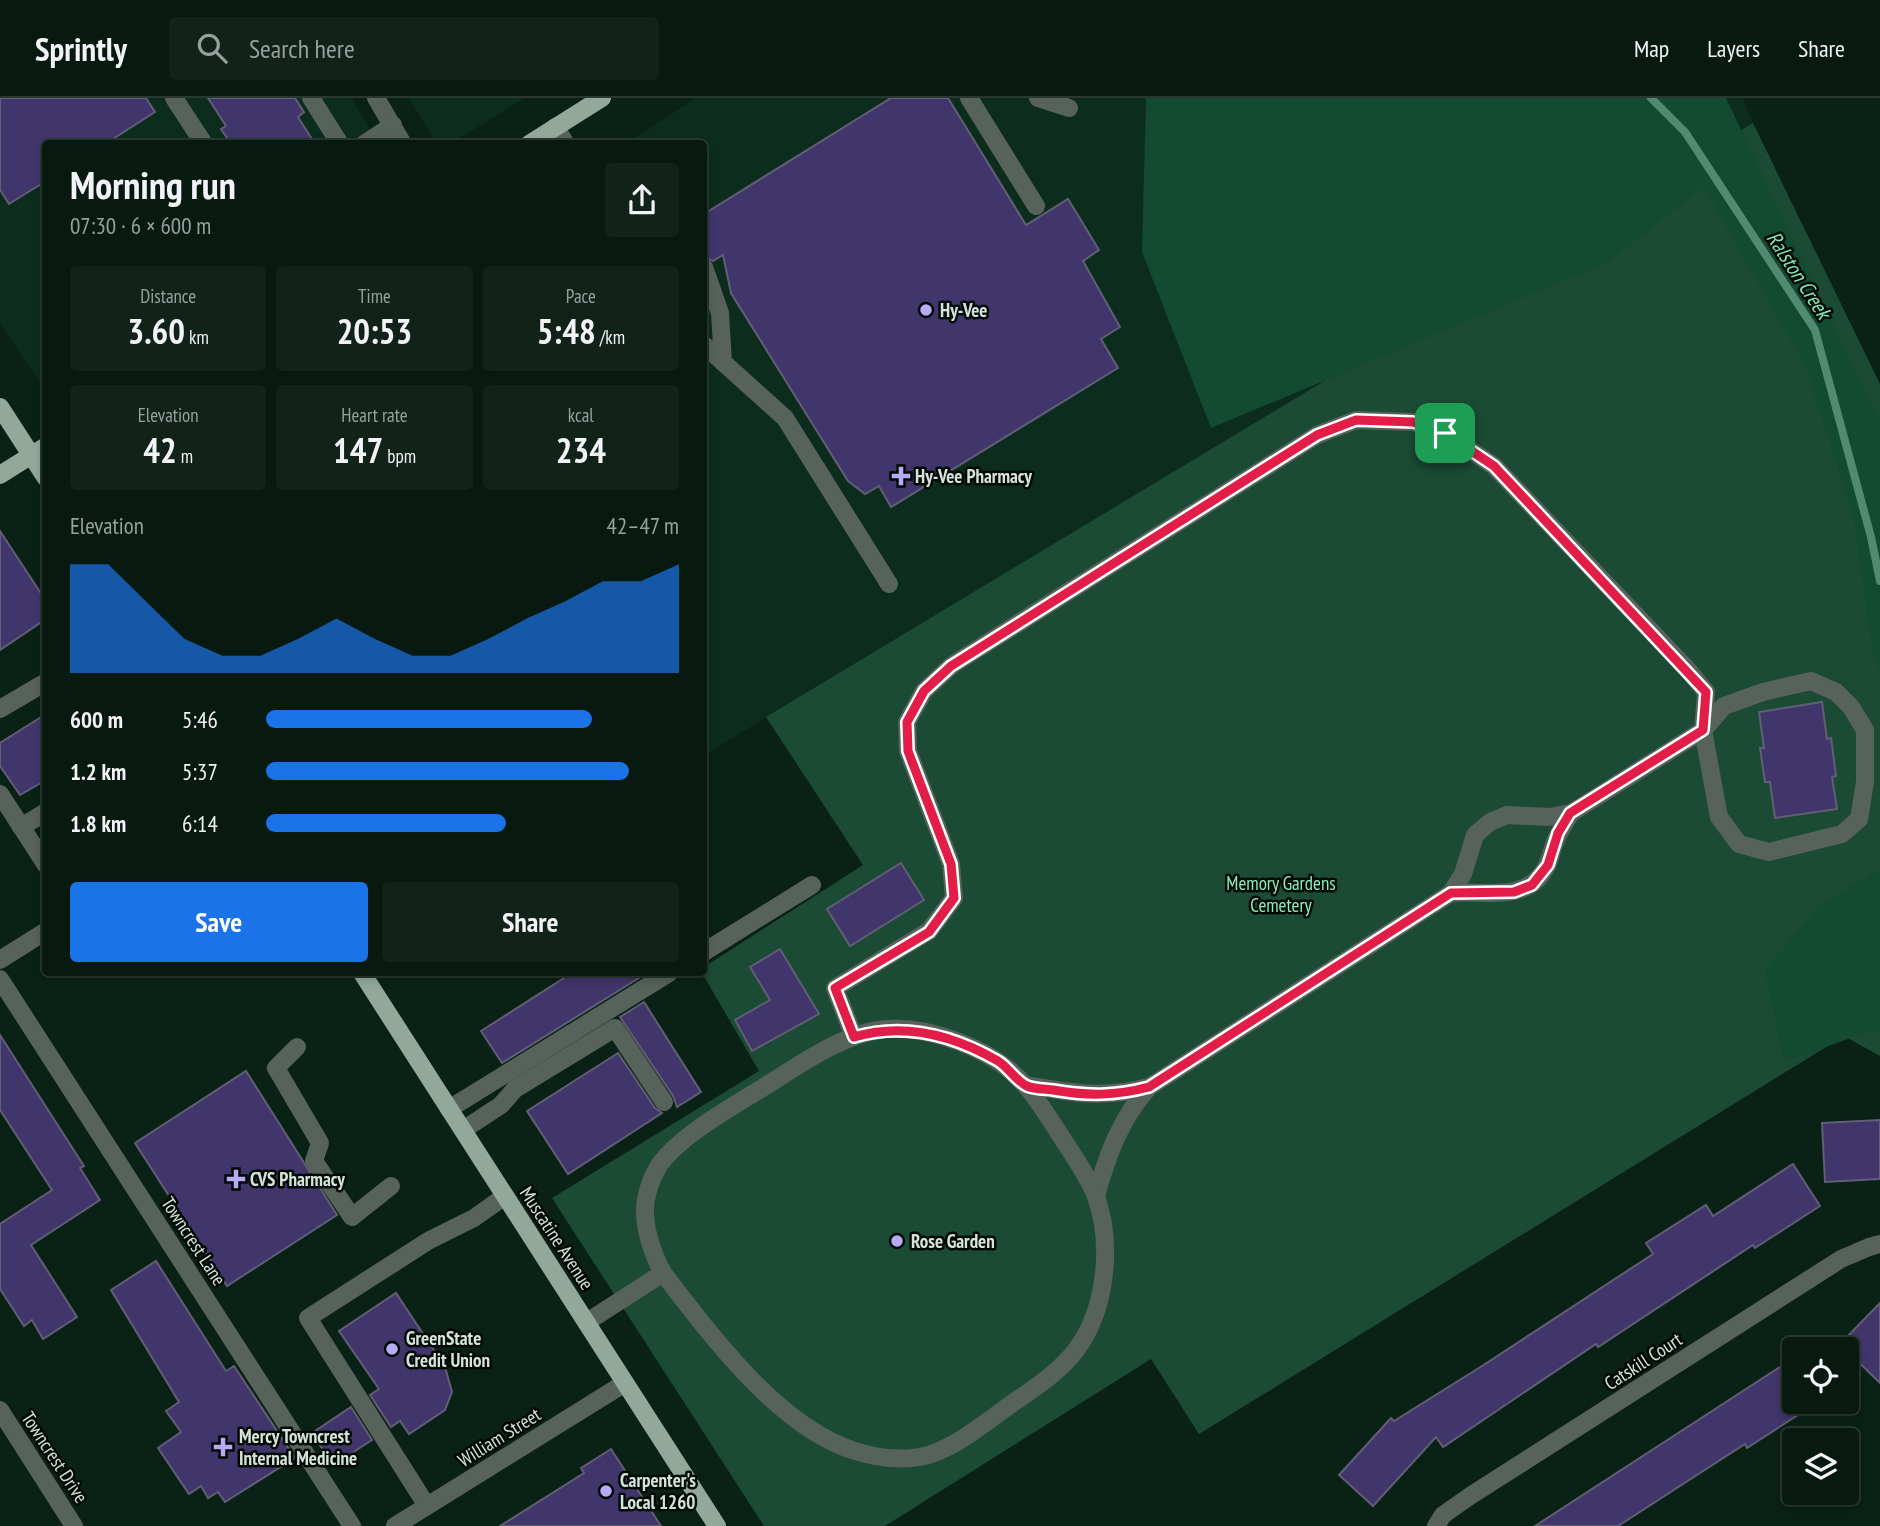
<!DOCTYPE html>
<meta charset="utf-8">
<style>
body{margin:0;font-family:"PT Sans Narrow",sans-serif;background:#112219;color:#f1f3f6;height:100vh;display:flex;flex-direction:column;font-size:26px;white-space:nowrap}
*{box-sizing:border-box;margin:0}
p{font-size:23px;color:#98a09f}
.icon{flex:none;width:38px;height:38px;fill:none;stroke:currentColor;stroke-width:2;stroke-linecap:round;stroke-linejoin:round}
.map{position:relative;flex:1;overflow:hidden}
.panel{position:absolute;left:42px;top:42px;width:665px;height:836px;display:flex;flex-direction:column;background:#081910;border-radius:7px;box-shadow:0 4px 10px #0003,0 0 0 2px #293830}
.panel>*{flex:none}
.buttons{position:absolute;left:1782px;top:1239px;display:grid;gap:14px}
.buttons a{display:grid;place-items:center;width:77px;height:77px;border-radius:7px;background:#081910;box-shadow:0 4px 10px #0003,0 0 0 2px #293830;font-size:35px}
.pin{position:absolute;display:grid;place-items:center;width:60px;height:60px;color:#fff;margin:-30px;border-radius:14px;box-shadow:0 4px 10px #0006}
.round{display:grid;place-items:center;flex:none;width:74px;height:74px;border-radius:7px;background:#112219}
.overview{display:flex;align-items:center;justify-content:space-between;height:119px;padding:0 28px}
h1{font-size:38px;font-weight:700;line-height:52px}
.stats{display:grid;grid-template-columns:repeat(3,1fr);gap:10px;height:119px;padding:7px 28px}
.stats div{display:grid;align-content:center;border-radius:7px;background:#112219;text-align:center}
.stats b{font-size:35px;font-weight:700}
.stats small{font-size:19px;font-weight:400}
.stats p{font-size:19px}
.chart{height:196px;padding:14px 28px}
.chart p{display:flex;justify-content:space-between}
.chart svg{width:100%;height:126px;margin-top:7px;fill:#1a73e8;opacity:.7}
.action{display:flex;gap:14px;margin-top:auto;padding:14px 28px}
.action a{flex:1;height:80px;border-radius:7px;background:#1a73e8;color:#fff;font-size:28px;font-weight:700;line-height:80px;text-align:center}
.action a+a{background:#112219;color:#f1f3f6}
ul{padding:0 28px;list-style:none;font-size:23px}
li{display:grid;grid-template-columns:112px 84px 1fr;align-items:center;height:52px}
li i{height:18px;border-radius:9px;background:#1a73e8}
header{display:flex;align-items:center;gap:42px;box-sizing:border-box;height:98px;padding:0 35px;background:#081910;border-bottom:2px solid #293830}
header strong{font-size:33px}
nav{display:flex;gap:38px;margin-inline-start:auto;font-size:24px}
.search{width:490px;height:63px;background:#112219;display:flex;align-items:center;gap:18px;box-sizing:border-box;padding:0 24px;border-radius:7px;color:#98a09f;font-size:26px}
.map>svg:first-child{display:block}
</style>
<header>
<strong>Sprintly</strong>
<div class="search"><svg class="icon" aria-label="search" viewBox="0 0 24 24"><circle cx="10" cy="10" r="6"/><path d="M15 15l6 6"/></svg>Search here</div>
<nav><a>Map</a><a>Layers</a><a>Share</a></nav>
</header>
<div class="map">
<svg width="1880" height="1428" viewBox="0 0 1880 1428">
<rect width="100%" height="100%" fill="#0a2116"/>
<g fill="#0c2c1e">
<path d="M 0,0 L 351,0 L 379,45 L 46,46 L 46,286 L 42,288 L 0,225 Z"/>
<path d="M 409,0 L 525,0 L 452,45 L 437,46 Z"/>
<path d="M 696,0 L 1743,0 L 1753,25 L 704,657 L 704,46 L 625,46 Z"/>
</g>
<path fill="#1b4b35" d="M 1753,25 L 1880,286 L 1880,958 L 1844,938 L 1199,1336 L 1151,1261 L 885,1428 L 764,1428 L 552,1100 L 759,973 L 702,875 L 704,869 L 863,767 L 766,619 Z"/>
<g fill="#124a32">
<path d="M 1146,0 L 1726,0 L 1880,325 L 1880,575 L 1872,550 L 1853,417 L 1805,267 L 1704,89 L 1609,164 L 1211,330 L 1142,154 Z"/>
<path d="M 1880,771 L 1880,936 L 1873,932 L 1784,964 L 1765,872 L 1818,809 Z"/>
</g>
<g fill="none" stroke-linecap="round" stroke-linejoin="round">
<path stroke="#518a71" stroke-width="8" d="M 1651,0 L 1685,34 L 1815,232 L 1871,439 L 1880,483"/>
</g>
<g fill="#41366b" stroke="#605d74" stroke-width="2">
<path d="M 0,0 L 146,0 L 155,14 L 105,46 L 46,46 L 46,83 L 9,106 L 0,92 Z"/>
<path d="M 208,0 L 295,0 L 304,14 L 298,19 L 315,46 L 231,46 L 221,31 L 226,28 Z"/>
<path d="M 891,0 L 948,0 L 1026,127 L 1068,101 L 1099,152 L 1083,163 L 1120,229 L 1101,241 L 1118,270 L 891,409 L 879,388 L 865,396 L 848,383 L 731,195 L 723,157 L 713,163 L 704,158 L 704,116 Z"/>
<path d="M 0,433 L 46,503 L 46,521 L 0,552 Z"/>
<path d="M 1822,604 L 1827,641 L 1831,640 L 1836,678 L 1832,679 L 1837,711 L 1775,720 L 1770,684 L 1765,684 L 1760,650 L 1764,650 L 1759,614 Z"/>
<path d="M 46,616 L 46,682 L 20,697 L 0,668 L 0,645 Z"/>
<path d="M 901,765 L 924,802 L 850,848 L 827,811 Z"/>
<path d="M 780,851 L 819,916 L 752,953 L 735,922 L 770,902 L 750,869 Z"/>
<path d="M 572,875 L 647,875 L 502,965 L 481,933 Z"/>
<path d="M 644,904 L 701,994 L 677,1009 L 673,998 L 620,919 Z"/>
<path d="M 0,937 L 84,1068 L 80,1070 L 100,1102 L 31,1147 L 77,1219 L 43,1241 L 32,1222 L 24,1228 L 0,1191 L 0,1126 L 52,1092 L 0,1012 Z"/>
<path d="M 618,955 L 655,1010 L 662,1015 L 568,1076 L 527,1013 Z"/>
<path d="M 246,973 L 337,1117 L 227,1188 L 135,1045 Z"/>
<path d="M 1880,1022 L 1880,1081 L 1825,1084 L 1822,1025 Z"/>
<path d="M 1793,1066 L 1820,1108 L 1755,1150 L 1753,1147 L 1598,1249 L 1596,1246 L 1443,1349 L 1436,1339 L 1373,1408 L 1339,1377 L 1391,1320 L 1394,1323 L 1482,1268 L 1653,1156 L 1646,1145 L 1706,1107 L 1713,1118 Z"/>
<path d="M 156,1163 L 226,1273 L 234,1268 L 295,1360 L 225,1404 L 218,1394 L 208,1400 L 201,1388 L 189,1396 L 158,1350 L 181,1334 L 166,1313 L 179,1304 L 111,1192 Z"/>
<path d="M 396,1195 L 445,1269 L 452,1294 L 445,1312 L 409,1336 L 400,1323 L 391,1329 L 370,1297 L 379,1291 L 339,1233 Z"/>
<path d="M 1880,1205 L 1880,1285 L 1840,1246 Z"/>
<path d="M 1786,1265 L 1794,1276 L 1794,1304 L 1818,1304 L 1747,1350 L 1745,1346 L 1618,1428 L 1535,1428 Z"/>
<path d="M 351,1309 L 372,1342 L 333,1367 L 312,1335 Z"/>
<path d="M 611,1351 L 661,1428 L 500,1428 L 584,1375 L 581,1370 Z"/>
</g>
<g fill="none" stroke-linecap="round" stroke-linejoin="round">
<g stroke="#57625b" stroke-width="18">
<path d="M 174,0 L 204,46"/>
<path d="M 311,0 L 340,46"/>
<path d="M 376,0 L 403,46"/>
<path d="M 969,0 L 1036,108"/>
<path d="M 1038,0 L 1069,10"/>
<path d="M 555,29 L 566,46"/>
<path d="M 364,46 L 393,27"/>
<path d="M 704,169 L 720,215 L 723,264"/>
<path d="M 704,247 L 785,320 L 889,486"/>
<path d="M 0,611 L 46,584"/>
<path d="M 0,696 L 46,767"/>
<path d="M 21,729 L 46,714"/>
<path d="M 1451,795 C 1486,792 1531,806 1548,765 C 1551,758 1552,751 1555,744 C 1559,734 1565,725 1571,715"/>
<path d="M 704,854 L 812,787"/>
<path d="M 0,862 L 46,833"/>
<path d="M 0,881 L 352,1428"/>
<path d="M 854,939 L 835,890 L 929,833 L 954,800 L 951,766 L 908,653 L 907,624 L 924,593 L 952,567 L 1317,337 L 1356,322 L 1413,324 L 1445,335 L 1494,368 L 1688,572 L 1706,594 L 1703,632 L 1719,719 L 1739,746 L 1769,754 L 1842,736 L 1859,721 L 1865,684 L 1865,632 L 1851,609 L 1836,594 L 1811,583 L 1763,594 L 1724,608 L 1703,632 L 1571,715 L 1549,719 L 1507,717 L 1490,724 L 1475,737 L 1463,776 L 1451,795 L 1149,989 C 1102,1001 1072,995 1025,987"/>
<path d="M 297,949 L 276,970 L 320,1045 L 314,1063 L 352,1119 L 391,1088"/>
<path d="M 449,1011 L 669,875"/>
<path d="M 463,1032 L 501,1007 L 515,991 L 615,930 L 664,1004"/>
<path d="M 1096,1098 C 1107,1058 1120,1021 1149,989"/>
<path d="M 587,1224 L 663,1175 C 652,1155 640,1121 647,1097 C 649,1088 654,1075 660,1066 C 680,1039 723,1014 751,997 C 788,975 835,939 878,932 C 926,925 994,951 1025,987 C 1040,1004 1052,1025 1064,1043 C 1075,1060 1087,1077 1095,1096 C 1113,1143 1107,1211 1076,1252 C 1057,1277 1028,1294 1003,1312 C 951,1350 923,1374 855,1353 C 779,1330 710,1236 663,1175"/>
<path d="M 0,1312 L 74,1428"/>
<path d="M 427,1408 L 308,1220 L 428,1143 L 474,1120 L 505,1098"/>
<path d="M 395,1428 L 625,1285"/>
<path d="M 1436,1428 L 1443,1417 L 1470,1398 L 1841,1161 L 1869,1149 L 1880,1146"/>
</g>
<g stroke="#92a89b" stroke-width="18">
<path d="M 529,46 L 602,0"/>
<path d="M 0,309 L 46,380"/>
<path d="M 0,377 L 46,348"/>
<path d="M 362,875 L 717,1428"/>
</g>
</g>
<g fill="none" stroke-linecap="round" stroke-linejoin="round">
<defs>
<path id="route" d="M 1356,322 L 1413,324 L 1445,335 L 1494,368 L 1706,594 L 1703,632 L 1570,715 L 1558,735 L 1548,767 L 1532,787 L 1514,794 L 1451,795 L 1149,989 C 1115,998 1087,998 1053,992 C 1045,991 1034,991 1027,988 C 1016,983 1008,969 998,963 C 953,937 905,924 854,939 L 835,890 L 929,834 L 954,800 L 951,766 L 908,653 L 907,624 L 924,593 L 951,568 L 1317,337 Z"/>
</defs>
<use href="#route" stroke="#fff" stroke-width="14"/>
<use href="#route" stroke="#e11d48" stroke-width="9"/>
</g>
<g fill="#b7abf8" stroke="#020905" stroke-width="2.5">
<circle cx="926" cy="212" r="7"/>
<path d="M897.5 367.5h7v7h7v7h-7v7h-7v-7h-7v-7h7z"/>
<path d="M232.5 1070.5h7v7h7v7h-7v7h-7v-7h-7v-7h7z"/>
<circle cx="897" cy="1143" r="7"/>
<circle cx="392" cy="1251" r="7"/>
<path d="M219.5 1338.5h7v7h7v7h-7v7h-7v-7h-7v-7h7z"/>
<circle cx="606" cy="1393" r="7"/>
</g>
<g text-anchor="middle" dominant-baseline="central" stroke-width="5" stroke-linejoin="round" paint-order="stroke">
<g font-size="19" font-weight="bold" fill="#d5e3db" stroke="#020905" text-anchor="start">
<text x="940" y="212">Hy-Vee</text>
<text x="915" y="378">Hy-Vee Pharmacy</text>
<text x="250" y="1081">CVS Pharmacy</text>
<text x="911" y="1143">Rose Garden</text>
<text x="406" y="1240">GreenState<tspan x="406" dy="22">Credit Union</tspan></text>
<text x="239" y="1338">Mercy Towncrest<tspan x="239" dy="22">Internal Medicine</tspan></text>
<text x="620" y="1382">Carpenter's<tspan x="620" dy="22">Local 1260</tspan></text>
</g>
<g font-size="19" fill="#89eebb" stroke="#020905">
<text x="1281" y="785">Memory Gardens<tspan x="1281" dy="22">Cemetery</tspan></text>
</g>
<g font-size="19" fill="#d5e3db" stroke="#020905">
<text transform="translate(557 1140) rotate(57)">Muscatine Avenue</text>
<text transform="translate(194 1143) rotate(57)">Towncrest Lane</text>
<text transform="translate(1643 1263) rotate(-33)">Catskill Court</text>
<text transform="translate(499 1339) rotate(-32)">William Street</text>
<text transform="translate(55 1359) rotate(57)">Towncrest Drive</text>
</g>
<g font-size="21" font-style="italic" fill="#82e6b4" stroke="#020905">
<text transform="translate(1799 177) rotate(57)">Ralston Creek</text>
</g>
</g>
</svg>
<div class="buttons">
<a><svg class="icon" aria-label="locate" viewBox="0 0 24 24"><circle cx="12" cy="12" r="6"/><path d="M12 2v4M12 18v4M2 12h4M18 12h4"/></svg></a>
<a><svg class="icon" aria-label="layers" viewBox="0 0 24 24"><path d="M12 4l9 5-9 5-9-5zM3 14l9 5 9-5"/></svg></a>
</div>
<div class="pin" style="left:1445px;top:335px;background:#1e9e55"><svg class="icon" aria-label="arrive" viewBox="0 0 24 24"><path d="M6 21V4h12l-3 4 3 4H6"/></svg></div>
<section class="panel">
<div class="overview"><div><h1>Morning run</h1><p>07:30 · 6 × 600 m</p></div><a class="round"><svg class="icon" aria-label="share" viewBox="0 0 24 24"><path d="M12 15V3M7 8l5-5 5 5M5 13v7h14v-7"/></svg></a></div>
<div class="stats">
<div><p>Distance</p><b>3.60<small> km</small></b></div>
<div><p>Time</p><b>20:53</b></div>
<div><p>Pace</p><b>5:48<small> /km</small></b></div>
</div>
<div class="stats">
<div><p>Elevation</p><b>42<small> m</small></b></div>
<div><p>Heart rate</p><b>147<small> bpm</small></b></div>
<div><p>kcal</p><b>234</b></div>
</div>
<div class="chart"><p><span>Elevation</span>42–47 m</p>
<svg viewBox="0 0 160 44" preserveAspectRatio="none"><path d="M0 44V6L10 6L20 19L30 32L40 38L50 38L60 32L70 25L80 32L90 38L100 38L110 32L120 25L130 19L140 12L150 12L160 6V44z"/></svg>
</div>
<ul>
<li><b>600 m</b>5:46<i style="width:79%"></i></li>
<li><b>1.2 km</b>5:37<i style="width:88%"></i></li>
<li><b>1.8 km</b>6:14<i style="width:58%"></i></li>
</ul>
<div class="action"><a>Save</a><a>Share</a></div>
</section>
</div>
